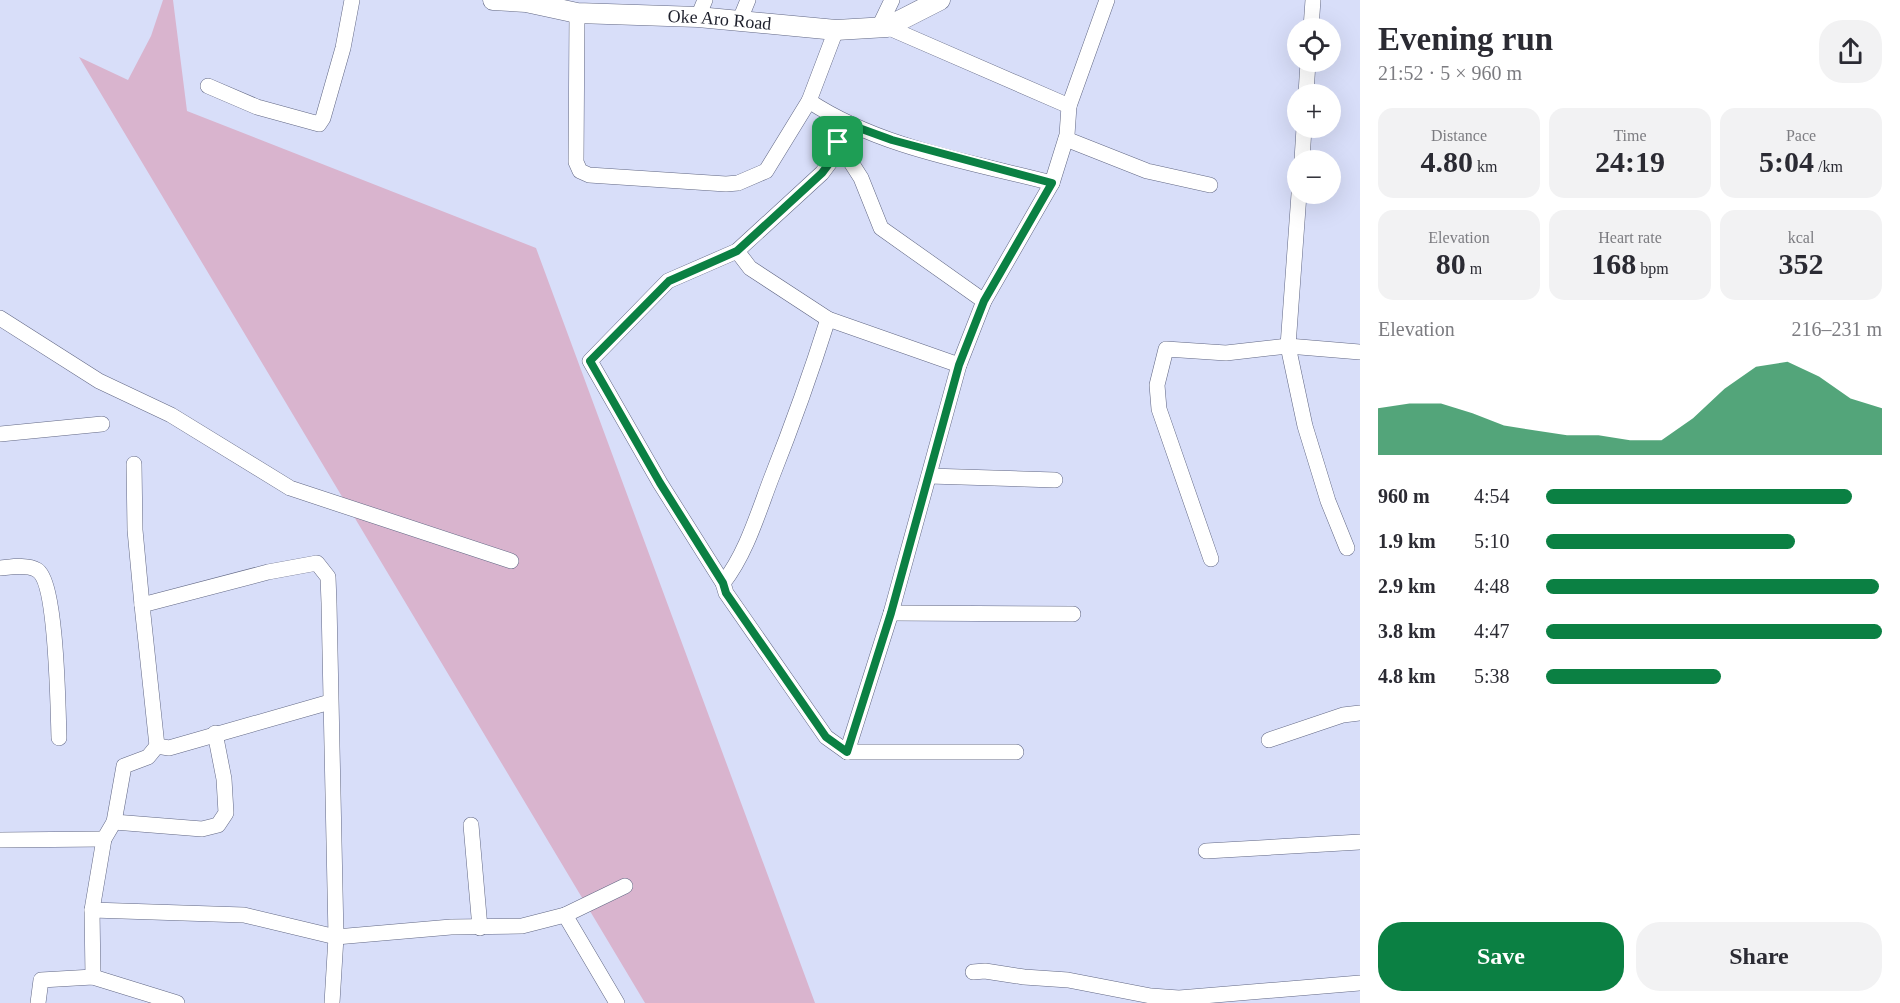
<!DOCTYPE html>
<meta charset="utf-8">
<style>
body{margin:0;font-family:"Times New Roman",serif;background:#f2f2f3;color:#2b2b33;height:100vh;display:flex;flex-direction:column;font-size:22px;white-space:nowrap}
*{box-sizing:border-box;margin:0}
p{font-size:20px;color:#7c7c81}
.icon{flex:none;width:33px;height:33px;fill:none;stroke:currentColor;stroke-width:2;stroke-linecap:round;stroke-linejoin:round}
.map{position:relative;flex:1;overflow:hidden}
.sheet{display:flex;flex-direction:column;background:#fff;width:540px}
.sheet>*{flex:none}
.tools{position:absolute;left:1287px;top:18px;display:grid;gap:12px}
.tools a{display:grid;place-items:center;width:54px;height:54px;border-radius:50%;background:#fff;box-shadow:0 6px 24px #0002;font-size:30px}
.pin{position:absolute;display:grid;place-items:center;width:51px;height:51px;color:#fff;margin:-26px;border-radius:12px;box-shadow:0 3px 9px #0006}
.round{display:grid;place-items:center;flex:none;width:63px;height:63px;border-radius:24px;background:#f2f2f3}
.headline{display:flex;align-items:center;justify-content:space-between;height:102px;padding:0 18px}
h1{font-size:33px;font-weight:700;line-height:45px}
.metrics{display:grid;grid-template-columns:repeat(3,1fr);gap:9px;height:102px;padding:6px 18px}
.metrics div{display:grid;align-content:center;border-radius:15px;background:#f2f2f3;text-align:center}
.metrics b{font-size:30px;font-weight:700}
.metrics small{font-size:16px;font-weight:400}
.metrics p{font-size:16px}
.chart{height:168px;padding:12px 18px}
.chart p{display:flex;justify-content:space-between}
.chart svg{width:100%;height:108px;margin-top:6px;fill:#0b8043;opacity:.7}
.primary-button{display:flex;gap:12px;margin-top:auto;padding:12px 18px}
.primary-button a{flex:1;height:69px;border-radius:24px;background:#0b8043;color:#fff;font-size:24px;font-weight:700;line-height:69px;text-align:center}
.primary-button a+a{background:#f2f2f3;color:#2b2b33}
ul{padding:0 18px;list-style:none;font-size:20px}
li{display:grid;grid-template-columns:96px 72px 1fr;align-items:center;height:45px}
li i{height:15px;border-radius:8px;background:#0b8043}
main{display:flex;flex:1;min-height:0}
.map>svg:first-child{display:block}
</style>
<main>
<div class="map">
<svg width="1360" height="1003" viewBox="0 0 1360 1003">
<rect width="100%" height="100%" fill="#d8def9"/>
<path fill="#d9b4ce" d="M 163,0 L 173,0 L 187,111 L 536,248 L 815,1003 L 645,1003 L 79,57 L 128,80 L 151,36 Z"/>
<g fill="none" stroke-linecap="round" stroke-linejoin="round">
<defs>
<g id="minor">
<path d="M 577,13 L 576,162 L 580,171 L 589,175 L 726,184 L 738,183 L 766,171 L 809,101 L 836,30"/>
<path d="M 698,17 L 705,0"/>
<path d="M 739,22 L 748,0"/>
<path d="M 879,27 L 892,0"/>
<path d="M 887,27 L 1069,106"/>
<path d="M 1311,28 L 1313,0"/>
<path d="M 208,86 L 257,107 L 319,124 L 323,118 L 343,48 L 352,0"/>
<path d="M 1306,94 L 1308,62"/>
<path d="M 809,101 C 880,148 971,162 1052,183"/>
<path d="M 837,120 L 838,142 L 834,157 L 822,173 L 737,251 L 668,281 L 590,361 L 660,483 L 723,583 L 726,593 L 826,737 L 847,752 L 1016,752"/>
<path d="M 1066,139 L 1147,171 L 1210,185"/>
<path d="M 838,142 L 861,178 L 881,228 L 984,301"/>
<path d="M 1302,160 L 1304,128"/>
<path d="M 1299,194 L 1288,346 L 1305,426 L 1328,501 L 1347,548"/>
<path d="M 737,251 L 750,268 L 828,319 L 959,365"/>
<path d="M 0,318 L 99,381 L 171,415 L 290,488 L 511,561"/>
<path d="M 0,434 L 102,424"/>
<path d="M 134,464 L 135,530 L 142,605"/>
<path d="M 929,476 L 1055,480"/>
<path d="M 1211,559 L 1159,409 L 1157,385 L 1166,349 L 1226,353 L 1288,346 L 1360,352"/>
<path d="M 0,568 C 11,567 27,564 37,570 C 57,582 58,711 59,738"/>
<path d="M 723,583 C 746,554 758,513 771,479 C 792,426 811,373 828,319"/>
<path d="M 891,613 L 1073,614"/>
<path d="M 1269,740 L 1343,715 L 1360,713"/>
<path d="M 157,746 L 142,605 L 268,572 L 317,563 L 328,577 L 329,603 L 336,937 L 332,1003"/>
<path d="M 847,752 L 891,613 L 959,365 L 984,301 L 1052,183 L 1067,135 L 1069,106 L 1107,0"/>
<path d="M 114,822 L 202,829 L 218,825 L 226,813 L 224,779 L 215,733"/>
<path d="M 471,825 L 480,928"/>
<path d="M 0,840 L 104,839"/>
<path d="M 1206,851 L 1360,842"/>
<path d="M 92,910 L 244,915 L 336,937 L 451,927 L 522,926 L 565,915 L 625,886"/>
<path d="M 565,915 L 617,1003"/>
<path d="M 973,972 L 985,971 L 1024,977 L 1068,980 L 1151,996 L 1179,998 L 1360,983"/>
<path d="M 93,977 L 92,910 L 104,839 L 114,822 L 124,766 L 148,757 L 157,746 L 169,748 L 330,702"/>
<path d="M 38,1003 L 41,980 L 93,977 L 177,1003"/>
</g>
<g id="major">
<path id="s1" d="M 493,0 L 526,2 L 577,13 L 698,17 L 836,30 L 887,27 L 940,0"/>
</g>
</defs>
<use href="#minor" stroke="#616784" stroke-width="16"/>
<use href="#major" stroke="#616784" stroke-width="21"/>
<use href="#minor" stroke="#fff" stroke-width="15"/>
<use href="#major" stroke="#fff" stroke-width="20"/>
</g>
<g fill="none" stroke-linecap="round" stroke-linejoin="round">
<defs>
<path id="route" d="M 837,120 L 892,140 L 1052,183 L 984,301 L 959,365 L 891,613 L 847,752 L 826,737 L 726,593 L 723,583 L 660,483 L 590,361 L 669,281 L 737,251 L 822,173 L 834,157 L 838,142 Z"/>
</defs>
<use href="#route" stroke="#fff" stroke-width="12"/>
<use href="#route" stroke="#0b8043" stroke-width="8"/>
</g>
<g text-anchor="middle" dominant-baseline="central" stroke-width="6" stroke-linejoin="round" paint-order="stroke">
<g font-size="18" fill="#1e202c" stroke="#fff">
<text stroke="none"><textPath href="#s1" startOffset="228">Oke Aro Road</textPath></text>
</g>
</g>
</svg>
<div class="tools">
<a><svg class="icon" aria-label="locate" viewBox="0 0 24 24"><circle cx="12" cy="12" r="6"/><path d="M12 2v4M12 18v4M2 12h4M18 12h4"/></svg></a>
<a>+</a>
<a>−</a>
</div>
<div class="pin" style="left:838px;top:142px;background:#1e9e55"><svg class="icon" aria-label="arrive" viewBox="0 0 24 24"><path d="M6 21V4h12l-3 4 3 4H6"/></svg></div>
</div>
<section class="sheet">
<div class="headline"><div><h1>Evening run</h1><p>21:52 · 5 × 960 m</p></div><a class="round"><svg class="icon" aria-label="share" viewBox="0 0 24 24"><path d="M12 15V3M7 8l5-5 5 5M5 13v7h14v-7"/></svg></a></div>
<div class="metrics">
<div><p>Distance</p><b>4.80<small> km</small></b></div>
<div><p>Time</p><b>24:19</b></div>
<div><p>Pace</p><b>5:04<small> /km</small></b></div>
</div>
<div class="metrics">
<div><p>Elevation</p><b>80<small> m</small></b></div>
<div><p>Heart rate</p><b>168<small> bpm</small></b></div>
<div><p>kcal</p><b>352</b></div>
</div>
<div class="chart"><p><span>Elevation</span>216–231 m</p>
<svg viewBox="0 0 160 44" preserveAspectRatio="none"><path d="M0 44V25L10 23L20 23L30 27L40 32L50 34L60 36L70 36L80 38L90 38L100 29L110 17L120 8L130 6L140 12L150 21L160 25V44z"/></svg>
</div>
<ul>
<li><b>960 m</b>4:54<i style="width:91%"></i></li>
<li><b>1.9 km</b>5:10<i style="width:74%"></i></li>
<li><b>2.9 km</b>4:48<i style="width:99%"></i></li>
<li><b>3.8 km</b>4:47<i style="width:100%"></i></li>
<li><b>4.8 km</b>5:38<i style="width:52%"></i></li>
</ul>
<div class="primary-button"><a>Save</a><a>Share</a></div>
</section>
</main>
